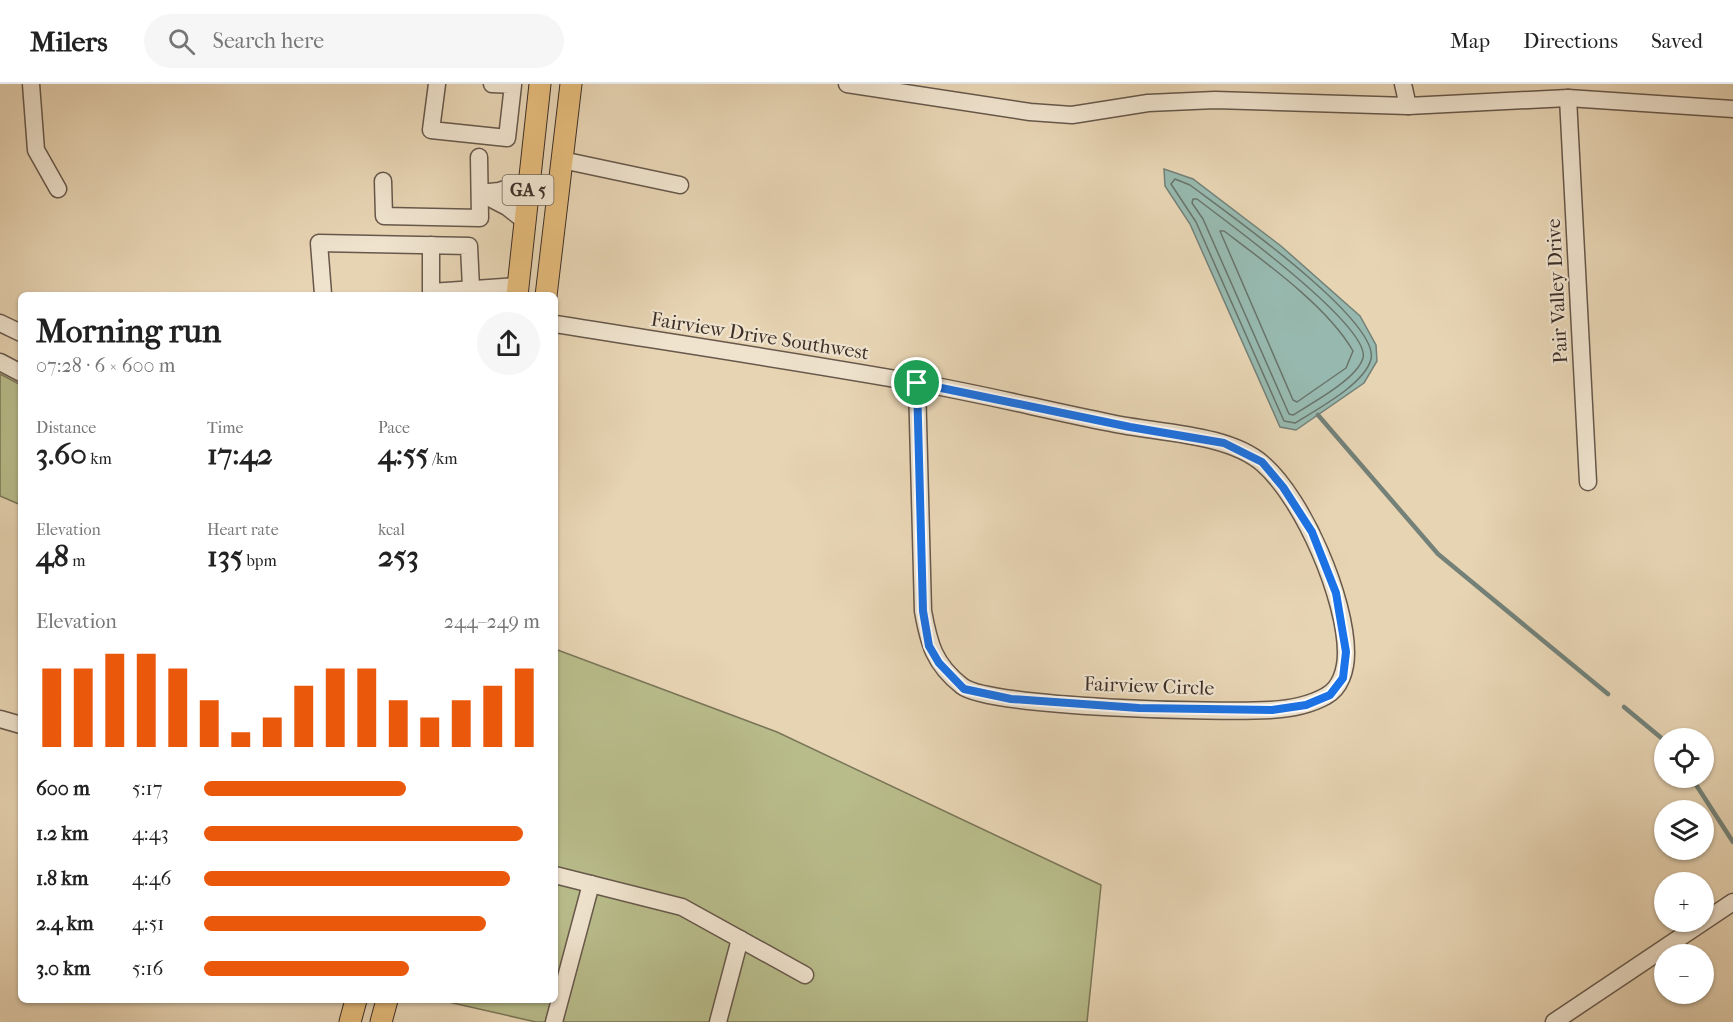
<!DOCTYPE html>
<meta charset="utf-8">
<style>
body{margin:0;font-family:"IM FELL French Canon",serif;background:#f6f6f6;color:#222;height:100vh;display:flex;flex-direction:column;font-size:22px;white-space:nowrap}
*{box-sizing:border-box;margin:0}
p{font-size:20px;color:#767676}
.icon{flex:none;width:33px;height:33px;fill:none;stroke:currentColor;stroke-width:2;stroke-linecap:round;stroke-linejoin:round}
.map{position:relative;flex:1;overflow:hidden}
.drawer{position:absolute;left:18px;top:208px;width:540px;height:711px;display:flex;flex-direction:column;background:#fff;border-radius:9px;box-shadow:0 2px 4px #0004}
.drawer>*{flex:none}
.tools{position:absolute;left:1654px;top:644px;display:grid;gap:12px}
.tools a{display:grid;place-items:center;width:60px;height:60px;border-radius:50%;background:#fff;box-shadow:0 2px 4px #0004;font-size:30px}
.pin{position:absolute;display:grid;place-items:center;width:51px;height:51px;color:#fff;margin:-26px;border:3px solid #fff;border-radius:50%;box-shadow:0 2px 6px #0007}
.round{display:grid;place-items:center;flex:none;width:63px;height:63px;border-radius:32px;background:#f6f6f6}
.summary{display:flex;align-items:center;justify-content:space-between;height:102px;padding:0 18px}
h1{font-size:33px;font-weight:700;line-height:45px}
.figures{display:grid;grid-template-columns:repeat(3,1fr);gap:9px;height:102px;padding:6px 18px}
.figures div{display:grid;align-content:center}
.figures b{font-size:30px;font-weight:700}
.figures small{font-size:16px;font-weight:400}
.figures p{font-size:16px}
.chart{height:168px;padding:12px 18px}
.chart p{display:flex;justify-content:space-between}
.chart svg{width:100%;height:108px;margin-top:6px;stroke:#ea580c;stroke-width:6}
ul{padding:0 18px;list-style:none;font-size:20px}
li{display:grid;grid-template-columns:96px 72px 1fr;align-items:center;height:45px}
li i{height:15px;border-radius:8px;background:#ea580c}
header{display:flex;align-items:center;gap:36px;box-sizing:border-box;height:84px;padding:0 30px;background:#fff;border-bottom:2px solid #e0e0e0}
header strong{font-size:28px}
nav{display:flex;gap:33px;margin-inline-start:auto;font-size:21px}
.search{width:420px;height:54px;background:#f6f6f6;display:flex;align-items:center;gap:15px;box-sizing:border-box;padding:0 21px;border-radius:33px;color:#767676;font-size:22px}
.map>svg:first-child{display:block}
</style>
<header>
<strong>Milers</strong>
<div class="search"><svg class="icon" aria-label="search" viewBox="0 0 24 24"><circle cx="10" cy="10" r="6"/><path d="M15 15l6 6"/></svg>Search here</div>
<nav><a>Map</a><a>Directions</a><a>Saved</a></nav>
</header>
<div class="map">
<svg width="1733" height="938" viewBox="0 0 1733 938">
<rect width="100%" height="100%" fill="#e7d4b3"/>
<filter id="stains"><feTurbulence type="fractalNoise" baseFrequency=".00333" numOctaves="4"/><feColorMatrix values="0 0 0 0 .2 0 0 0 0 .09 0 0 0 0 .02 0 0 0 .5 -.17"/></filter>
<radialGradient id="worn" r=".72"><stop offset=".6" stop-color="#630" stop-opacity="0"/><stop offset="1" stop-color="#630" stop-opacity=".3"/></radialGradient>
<g fill="#b8bc8a" stroke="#7a7659" stroke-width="1.5">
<path d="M 0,290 L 21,301 L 21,421 L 0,412 Z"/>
<path d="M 555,565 L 777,648 L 1101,801 L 1087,938 L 536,938 L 444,917 L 555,916 Z"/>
</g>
<path fill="#97b8ae" stroke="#738178" stroke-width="1.5" d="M 1164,85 L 1193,95 L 1281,162 L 1360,232 L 1376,261 L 1377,277 L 1364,299 L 1296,346 L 1280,343 L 1190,140 L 1165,102 Z"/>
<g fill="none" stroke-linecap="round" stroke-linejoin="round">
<g stroke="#6a746b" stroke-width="1.5">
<path d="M 1175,95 L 1190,101 C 1222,125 1380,236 1371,275 C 1365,300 1316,326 1295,339 L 1284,337 L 1196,138 L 1171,100 Z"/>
<path d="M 1193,115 L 1197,115 C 1224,136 1371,242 1363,274 C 1357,295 1312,319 1293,331 L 1289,330 L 1203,135 L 1192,119 Z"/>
<path d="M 1220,147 L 1224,147 C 1265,178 1328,223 1353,267 L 1346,284 L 1297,318 L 1293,316 Z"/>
</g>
<g stroke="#738178" stroke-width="4.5">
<path d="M 1318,331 L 1438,470 L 1608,610"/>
<path d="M 1624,623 L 1665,657"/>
<path d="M 1691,693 L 1733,758"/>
</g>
<defs>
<g id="minor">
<path d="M 31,0 L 36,66 L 58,105"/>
<path d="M 437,0 L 431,46 L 507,54 L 513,1 L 492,0"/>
<path d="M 847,0 L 1030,28 L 1072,31 L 1148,19 L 1215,16 L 1408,22 L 1568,14 L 1733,25"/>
<path d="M 1403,0 L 1408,22"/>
<path d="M 1568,14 L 1588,398"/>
<path d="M 562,76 L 680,101"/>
<path d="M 383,97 L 384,132 L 480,134 L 479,73"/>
<path d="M 525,137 L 507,123 L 480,109 L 499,107 L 529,97"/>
<path d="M 431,161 L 431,208 L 518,202"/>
<path d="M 323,210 L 319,159 L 469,162 L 471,204"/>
<path d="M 0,239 L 21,249"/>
<path d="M 555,240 C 674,259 794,277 913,298 C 979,309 1045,326 1111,339 C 1156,349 1228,349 1263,380 C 1304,416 1346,515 1346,569 C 1346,585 1341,604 1326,612 C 1310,621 1289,625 1270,626 C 1224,629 990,624 962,602 C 934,580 929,560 923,527 L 917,299"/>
<path d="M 0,278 L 21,289"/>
<path d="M 0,635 L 21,641"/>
<path d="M 555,791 L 682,823 L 805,891"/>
<path d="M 554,938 L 591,800"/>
<path d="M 718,938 L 740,855"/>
<path d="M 1554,938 L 1733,818"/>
</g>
<g id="major">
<path d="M 517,212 L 540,0"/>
<path d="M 546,212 L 571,0"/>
<path d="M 350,938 L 356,916"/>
<path d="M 381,938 L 387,916"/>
</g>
</defs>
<use href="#minor" stroke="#67584b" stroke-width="19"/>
<use href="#major" stroke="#3c2f28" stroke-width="23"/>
<use href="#minor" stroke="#efe3ce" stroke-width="16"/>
<use href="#major" stroke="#e4ba7a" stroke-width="21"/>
</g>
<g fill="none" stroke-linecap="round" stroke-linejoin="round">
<defs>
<path id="route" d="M 917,299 L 1130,343 L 1224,359 L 1262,378 L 1283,403 L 1312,448 L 1336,509 L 1346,568 L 1343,594 L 1330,611 L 1306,621 L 1272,626 L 1139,624 L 1011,615 L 964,605 L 939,579 L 929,562 L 923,527 Z"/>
</defs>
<use href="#route" stroke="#fff" stroke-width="12"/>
<use href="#route" stroke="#1a73e8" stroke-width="8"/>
</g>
<g text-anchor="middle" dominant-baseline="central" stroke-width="4.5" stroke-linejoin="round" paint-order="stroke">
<rect fill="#efe3ce" stroke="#72655a" stroke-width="1.5" x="502.5" y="91" width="51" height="30" rx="4.5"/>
<g font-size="18" font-weight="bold" fill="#3c2f28">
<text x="528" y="106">GA 5</text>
</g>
<g font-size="20" fill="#3c2f28" stroke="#efe3ce">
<text transform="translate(1557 207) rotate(-93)">Pair Valley Drive</text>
<text transform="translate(760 252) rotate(9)">Fairview Drive Southwest</text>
<text transform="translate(1149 602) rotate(2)">Fairview Circle</text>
</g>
</g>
<rect width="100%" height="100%" filter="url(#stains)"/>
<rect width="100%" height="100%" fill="url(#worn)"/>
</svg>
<div class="tools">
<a><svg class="icon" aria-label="locate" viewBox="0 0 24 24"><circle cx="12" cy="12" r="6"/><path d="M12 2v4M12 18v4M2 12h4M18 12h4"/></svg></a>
<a><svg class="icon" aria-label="layers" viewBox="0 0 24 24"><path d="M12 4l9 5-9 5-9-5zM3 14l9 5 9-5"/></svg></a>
<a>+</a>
<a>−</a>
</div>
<div class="pin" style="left:917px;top:299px;background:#1e9e55"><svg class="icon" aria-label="arrive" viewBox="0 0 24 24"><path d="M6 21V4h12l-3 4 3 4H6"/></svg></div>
<section class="drawer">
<div class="summary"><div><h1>Morning run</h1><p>07:28 · 6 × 600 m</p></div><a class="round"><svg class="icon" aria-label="share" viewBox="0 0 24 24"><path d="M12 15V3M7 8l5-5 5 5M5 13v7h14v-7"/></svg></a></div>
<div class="figures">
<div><p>Distance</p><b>3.60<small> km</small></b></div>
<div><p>Time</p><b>17:42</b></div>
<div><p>Pace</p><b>4:55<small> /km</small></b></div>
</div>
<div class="figures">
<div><p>Elevation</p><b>48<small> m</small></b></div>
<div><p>Heart rate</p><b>135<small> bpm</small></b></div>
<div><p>kcal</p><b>253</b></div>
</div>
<div class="chart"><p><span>Elevation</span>244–249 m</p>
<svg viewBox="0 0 160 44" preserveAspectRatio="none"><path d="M5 44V12M15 44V12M25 44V6M35 44V6M45 44V12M55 44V25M65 44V38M75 44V32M85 44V19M95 44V12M105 44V12M115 44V25M125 44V32M135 44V25M145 44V19M155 44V12"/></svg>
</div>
<ul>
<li><b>600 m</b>5:17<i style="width:60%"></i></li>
<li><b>1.2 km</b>4:43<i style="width:95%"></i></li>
<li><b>1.8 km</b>4:46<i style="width:91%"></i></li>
<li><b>2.4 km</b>4:51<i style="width:84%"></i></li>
<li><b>3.0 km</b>5:16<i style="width:61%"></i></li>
</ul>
</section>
</div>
